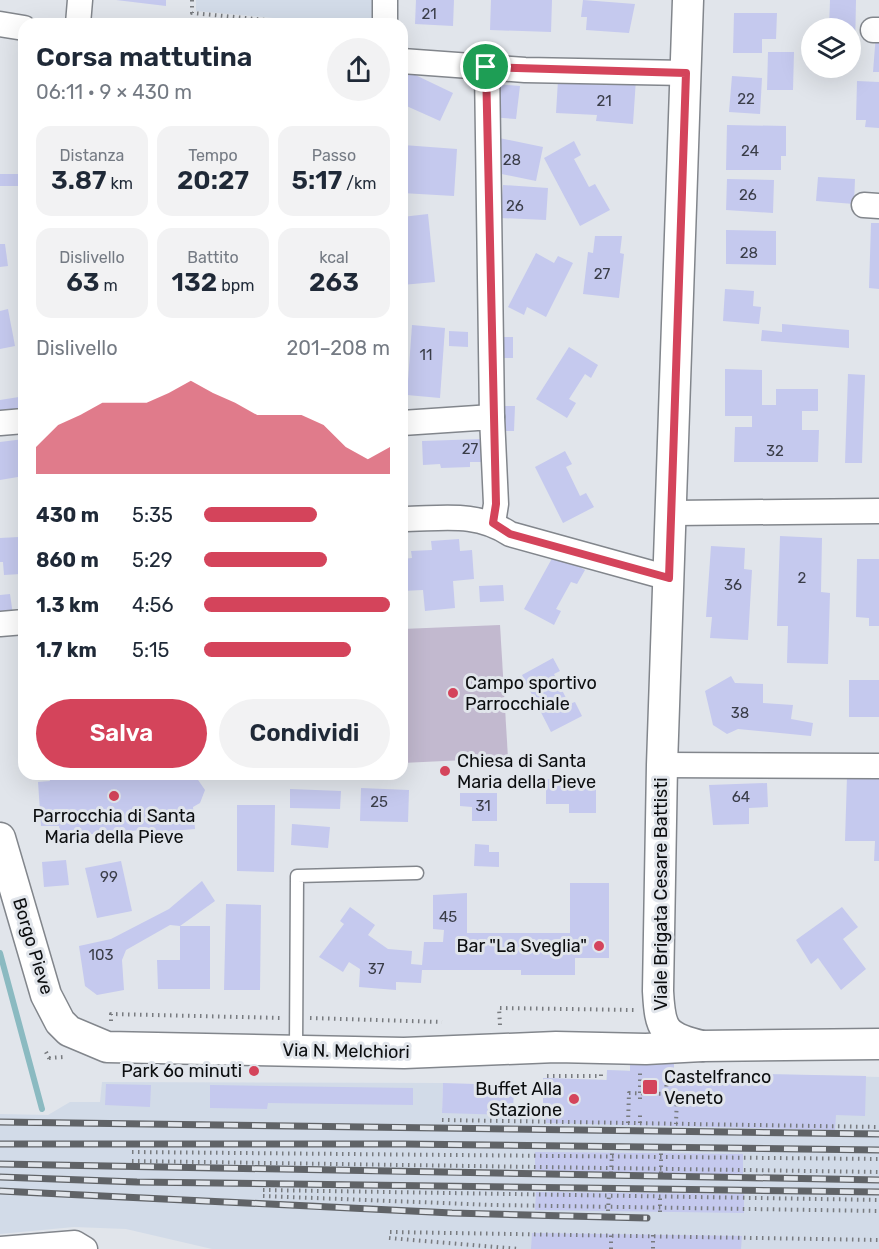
<!DOCTYPE html>
<html lang="it">
<meta charset="utf-8">
<style>
body{margin:0;font-family:Rubik,sans-serif;background:#f2f2f3;color:#1f2937;height:100vh;display:flex;flex-direction:column;font-size:22px;white-space:nowrap}
*{box-sizing:border-box;margin:0}
p{font-size:20px;color:#747a83}
.icon{flex:none;width:33px;height:33px;fill:none;stroke:currentColor;stroke-width:2;stroke-linecap:round;stroke-linejoin:round}
.map{position:relative;flex:1;overflow:hidden}
.sheet{position:absolute;left:18px;top:18px;width:390px;height:762px;display:flex;flex-direction:column;background:#fff;border-radius:18px;box-shadow:0 6px 24px #0002}
.sheet>*{flex:none}
.fabs{position:absolute;left:801px;top:18px;display:grid;gap:12px}
.fabs a{display:grid;place-items:center;width:60px;height:60px;border-radius:50%;background:#fff;box-shadow:0 6px 24px #0002;font-size:30px}
.pin{position:absolute;display:grid;place-items:center;width:51px;height:51px;color:#fff;margin:-26px;border:3px solid #fff;border-radius:50%;box-shadow:0 2px 6px #0007}
.round{display:grid;place-items:center;flex:none;width:63px;height:63px;border-radius:32px;background:#f2f2f3}
.summary{display:flex;align-items:center;justify-content:space-between;height:102px;padding:0 18px}
h1{font-size:27px;font-weight:600;line-height:45px}
.metrics{display:grid;grid-template-columns:repeat(3,1fr);gap:9px;height:102px;padding:6px 18px}
.metrics div{display:grid;align-content:center;border-radius:15px;background:#f2f2f3;text-align:center}
.metrics b{font-size:26px;font-weight:600}
.metrics small{font-size:16px;font-weight:400}
.metrics p{font-size:16px}
.chart{height:168px;padding:12px 18px}
.chart p{display:flex;justify-content:space-between}
.chart svg{width:100%;height:108px;margin-top:6px;fill:#d4445b;opacity:.7}
.cta{display:flex;gap:12px;margin-top:auto;padding:12px 18px}
.cta a{flex:1;height:69px;border-radius:36px;background:#d4445b;color:#fff;font-size:24px;font-weight:600;line-height:69px;text-align:center}
.cta a+a{background:#f2f2f3;color:#1f2937}
ul{padding:0 18px;list-style:none;font-size:20px}
li{display:grid;grid-template-columns:96px 72px 1fr;align-items:center;height:45px}
li i{height:15px;border-radius:8px;background:#d4445b}
.map>svg:first-child{display:block}
</style>
<div class="map">
<svg width="879" height="1249" viewBox="0 0 879 1249">
<rect width="100%" height="100%" fill="#e1e5eb"/>
<g fill="#d2dbe8">
<path d="M 196,0 L 378,0 L 378,24 L 339,24 L 196,11 Z"/>
<path d="M 607,1070 L 695,1072 L 695,1083 L 759,1084 L 760,1074 L 879,1077 L 879,1249 L 212,1249 L 126,1229 L 74,1227 L 0,1234 L 0,1114 L 48,1115 L 70,1102 L 100,1102 L 102,1082 L 443,1083 L 442,1108 L 513,1109 L 543,1108 L 543,1078 L 606,1080 Z"/>
</g>
<path fill="#c2b9cf" d="M 500,625 L 508,758 L 402,763 L 402,629 Z"/>
<g fill="none" stroke-linecap="round" stroke-linejoin="round">
<path stroke="#8bbac1" stroke-width="6" d="M 0,953 L 42,1109"/>
</g>
<g fill="#c5c9ee">
<path d="M 116,0 L 166,0 L 166,6 Z"/>
<path d="M 416,0 L 454,0 L 453,26 L 415,24 Z"/>
<path d="M 491,0 L 552,0 L 551,32 L 490,30 Z"/>
<path d="M 583,0 L 635,4 L 629,33 L 586,30 L 587,17 L 581,17 Z"/>
<path d="M 830,0 L 856,0 L 855,50 L 850,50 L 850,28 L 829,28 Z"/>
<path d="M 734,13 L 777,13 L 776,39 L 762,39 L 762,53 L 733,53 Z"/>
<path d="M 876,34 L 879,34 L 879,72 L 873,72 Z"/>
<path d="M 768,52 L 794,52 L 793,90 L 767,90 Z"/>
<path d="M 409,72 L 453,93 L 440,121 L 402,104 L 402,91 Z"/>
<path d="M 732,76 L 762,78 L 760,114 L 729,112 Z"/>
<path d="M 636,79 L 633,124 L 596,121 L 597,115 L 556,113 L 558,80 Z"/>
<path d="M 857,81 L 879,82 L 879,128 L 865,127 L 866,120 L 856,120 Z"/>
<path d="M 494,84 L 520,86 L 516,119 L 490,117 Z"/>
<path d="M 727,125 L 786,126 L 786,156 L 781,156 L 781,170 L 726,170 Z"/>
<path d="M 499,138 L 543,147 L 536,181 L 492,172 Z"/>
<path d="M 574,141 L 581,155 L 574,159 L 589,187 L 595,184 L 610,210 L 580,226 L 544,158 Z"/>
<path d="M 403,145 L 457,149 L 454,196 L 402,193 Z"/>
<rect x="0" y="174" width="23" height="12"/>
<path d="M 818,177 L 855,179 L 854,204 L 816,201 Z"/>
<path d="M 727,179 L 774,180 L 773,213 L 726,210 Z"/>
<path d="M 503,185 L 548,188 L 546,220 L 500,218 Z"/>
<path d="M 428,214 L 435,282 L 402,285 L 402,217 Z"/>
<path d="M 871,223 L 879,223 L 879,289 L 869,288 Z"/>
<path d="M 726,230 L 776,231 L 776,265 L 726,264 Z"/>
<path d="M 595,236 L 622,236 L 620,253 L 624,254 L 619,298 L 583,294 L 588,252 L 593,253 Z"/>
<path d="M 0,244 L 5,244 L 8,266 L 0,267 Z"/>
<path d="M 536,253 L 554,263 L 558,256 L 573,263 L 546,317 L 527,307 L 524,315 L 508,307 Z"/>
<path d="M 725,289 L 754,291 L 753,306 L 761,307 L 759,324 L 723,321 Z"/>
<path d="M 24,300 L 24,327 L 23,327 L 18,301 Z"/>
<path d="M 8,309 L 15,346 L 0,349 L 0,311 Z"/>
<path d="M 782,324 L 849,330 L 849,348 L 761,341 L 762,330 L 782,332 Z"/>
<path d="M 412,325 L 445,328 L 440,398 L 407,395 Z"/>
<path d="M 449,331 L 468,332 L 468,347 L 449,346 Z"/>
<rect x="498" y="337" width="15" height="21"/>
<path d="M 569,347 L 598,365 L 591,378 L 585,374 L 569,399 L 576,403 L 567,418 L 536,399 Z"/>
<path d="M 725,369 L 762,370 L 762,405 L 776,405 L 776,389 L 818,389 L 818,411 L 802,411 L 802,430 L 819,430 L 818,462 L 734,462 L 735,427 L 752,427 L 752,416 L 725,416 Z"/>
<path d="M 848,374 L 865,375 L 862,463 L 845,463 Z"/>
<path d="M 19,397 L 22,418 L 0,421 L 0,400 Z"/>
<path d="M 502,406 L 515,406 L 514,431 L 501,431 Z"/>
<path d="M 24,439 L 24,476 L 0,480 L 0,442 Z"/>
<path d="M 482,439 L 489,462 L 470,462 L 470,467 L 441,468 L 440,464 L 423,465 L 422,441 Z"/>
<path d="M 565,451 L 572,464 L 566,467 L 580,496 L 586,493 L 594,507 L 563,523 L 535,467 Z"/>
<path d="M 780,536 L 822,538 L 821,592 L 830,593 L 828,664 L 787,663 L 788,626 L 777,626 Z"/>
<path d="M 19,537 L 21,574 L 4,575 L 3,562 L 0,562 L 0,538 Z"/>
<path d="M 459,539 L 460,551 L 472,550 L 474,579 L 453,581 L 455,608 L 425,611 L 423,590 L 402,591 L 402,559 L 412,558 L 411,551 L 432,550 L 431,541 Z"/>
<path d="M 711,546 L 745,548 L 744,569 L 752,570 L 748,640 L 710,638 L 712,617 L 706,617 Z"/>
<path d="M 555,553 L 585,570 L 577,584 L 571,582 L 556,609 L 561,611 L 554,625 L 524,609 Z"/>
<path d="M 857,559 L 879,559 L 879,626 L 869,626 L 869,618 L 856,617 Z"/>
<path d="M 503,585 L 504,601 L 480,602 L 479,586 Z"/>
<path d="M 10,594 L 13,615 L 0,617 L 0,595 Z"/>
<path d="M 553,658 L 560,671 L 554,674 L 569,704 L 575,702 L 582,716 L 551,732 L 522,675 Z"/>
<path d="M 731,676 L 735,683 L 763,684 L 763,703 L 793,705 L 791,719 L 813,723 L 811,736 L 738,729 L 727,734 L 713,725 L 705,691 Z"/>
<rect x="849" y="680" width="30" height="37"/>
<path d="M 88,774 L 154,774 L 155,778 L 196,777 L 205,790 L 200,803 L 193,807 L 195,829 L 148,833 L 147,829 L 123,832 L 115,842 L 104,844 L 93,834 L 60,836 L 59,826 L 41,826 L 38,782 L 50,781 L 49,777 Z"/>
<path d="M 847,776 L 879,776 L 879,861 L 874,861 L 875,841 L 845,841 Z"/>
<path d="M 546,779 L 596,779 L 596,813 L 569,813 L 569,804 L 546,804 Z"/>
<path d="M 767,783 L 768,807 L 749,808 L 749,824 L 713,825 L 709,785 Z"/>
<path d="M 361,788 L 409,790 L 408,822 L 360,821 Z"/>
<path d="M 290,789 L 341,791 L 340,809 L 290,808 Z"/>
<path d="M 460,793 L 497,793 L 497,821 L 472,821 L 472,807 L 460,806 Z"/>
<path d="M 237,805 L 275,805 L 274,872 L 237,871 Z"/>
<path d="M 292,824 L 330,827 L 328,848 L 291,845 Z"/>
<path d="M 475,844 L 489,845 L 489,852 L 499,852 L 499,867 L 474,866 Z"/>
<path d="M 66,860 L 69,885 L 44,887 L 42,862 Z"/>
<path d="M 121,861 L 132,911 L 97,918 L 85,868 Z"/>
<path d="M 202,881 L 215,901 L 180,926 L 170,925 L 126,950 L 122,960 L 124,990 L 97,995 L 85,986 L 79,946 L 111,939 L 169,909 Z"/>
<path d="M 570,883 L 609,883 L 609,958 L 575,958 L 575,975 L 521,975 L 521,970 L 422,970 L 421,983 L 396,982 L 396,990 L 359,987 L 360,969 L 349,962 L 343,972 L 319,957 L 344,924 L 340,921 L 350,907 L 375,925 L 368,935 L 388,949 L 412,951 L 411,964 L 422,965 L 424,942 L 443,942 L 444,930 L 433,929 L 433,895 L 467,893 L 467,933 L 570,933 Z"/>
<path d="M 226,904 L 261,905 L 260,990 L 224,990 Z"/>
<path d="M 842,907 L 858,927 L 843,939 L 866,969 L 841,990 L 818,958 L 811,964 L 796,940 Z"/>
<path d="M 180,926 L 210,926 L 210,989 L 158,989 L 157,960 L 180,960 Z"/>
<path d="M 630,1062 L 674,1063 L 674,1072 L 695,1072 L 695,1083 L 759,1084 L 760,1074 L 866,1076 L 865,1116 L 836,1115 L 835,1130 L 546,1123 L 546,1108 L 543,1109 L 543,1078 L 607,1080 L 607,1070 L 630,1071 Z"/>
<path d="M 443,1083 L 514,1085 L 513,1115 L 442,1113 Z"/>
<path d="M 106,1084 L 151,1085 L 150,1107 L 105,1105 Z"/>
<path d="M 210,1085 L 413,1088 L 413,1105 L 268,1103 L 267,1109 L 210,1108 Z"/>
<path d="M 535,1152 L 743,1154 L 743,1175 L 535,1172 Z"/>
<path d="M 536,1192 L 744,1194 L 744,1213 L 535,1210 Z"/>
<path d="M 532,1233 L 742,1236 L 741,1249 L 531,1249 Z"/>
</g>
<g fill="none" stroke-linecap="round" stroke-linejoin="round">
<defs>
<path id="service" d="M 296,1050 L 297,876 L 417,873"/>
<g id="minor">
<path d="M 0,24 L 24,28"/>
<path d="M 78,24 L 80,0"/>
<path d="M 385,24 L 385,0"/>
<path d="M 873,30 L 879,30"/>
<path d="M 402,61 L 525,70 L 686,73"/>
<path d="M 487,67 L 492,417"/>
<path d="M 864,205 L 879,206"/>
<path d="M 0,423 L 24,421"/>
<path d="M 402,423 L 492,417 L 496,504 L 493,523"/>
<path d="M 673,513 L 879,511"/>
<path d="M 402,519 C 442,519 475,511 510,534 L 669,578"/>
<path d="M 0,624 L 24,622"/>
<path d="M 662,765 L 879,766"/>
<path d="M 0,1249 L 75,1243 L 85,1249"/>
</g>
<g id="tertiary">
<path d="M 688,0 L 662,765 L 658,991 C 660,1029 663,1037 702,1046"/>
<path d="M 0,838 L 46,995 L 60,1022 L 69,1031 L 107,1047 L 404,1053 L 556,1047 L 646,1049 L 702,1046 L 879,1044"/>
</g>
</defs>
<use href="#service" stroke="#82868c" stroke-width="15"/>
<use href="#minor" stroke="#82868c" stroke-width="27"/>
<use href="#tertiary" stroke="#82868c" stroke-width="33"/>
<g stroke="#787b7f" stroke-width="4" stroke-dasharray="1.5 4.5" stroke-linecap="butt">
<path d="M 192,0 L 192,13 L 309,24"/>
<path d="M 310,1018 L 442,1022"/>
<path d="M 111,1021 L 111,1014 L 283,1018"/>
<path d="M 500,1025 L 499,1008 L 634,1010"/>
<path d="M 46,1052 L 51,1062"/>
<path d="M 49,1058 L 64,1057"/>
<path d="M 667,1073 L 666,1094 L 677,1095 L 676,1124"/>
<path d="M 547,1076 L 601,1076 L 601,1070"/>
<path d="M 640,1099 L 640,1073"/>
<path d="M 442,1120 L 879,1127"/>
<path d="M 628,1123 L 629,1093 L 666,1094"/>
<path d="M 640,1123 L 640,1114 L 643,1114"/>
<path d="M 132,1152 L 879,1159"/>
<path d="M 132,1161 L 879,1172"/>
<path d="M 611,1173 L 612,1153"/>
<path d="M 661,1173 L 661,1153"/>
<path d="M 263,1190 L 879,1200"/>
<path d="M 263,1196 L 494,1205 L 879,1211"/>
<path d="M 608,1211 L 609,1193"/>
<path d="M 660,1212 L 660,1194"/>
<path d="M 390,1232 L 879,1240"/>
<path d="M 653,1235 L 653,1249"/>
<path d="M 389,1238 L 520,1249"/>
<path d="M 611,1249 L 611,1234"/>
</g>
<use href="#service" stroke="#fff" stroke-width="12"/>
<use href="#minor" stroke="#fff" stroke-width="24"/>
<use href="#tertiary" stroke="#fff" stroke-width="30"/>
<defs>
<g id="rail">
<path d="M 0,1122 L 879,1134"/>
<path d="M 0,1144 L 404,1144 L 879,1150"/>
<path d="M 0,1164 L 879,1180"/>
<path d="M 0,1177 L 137,1182 L 879,1192"/>
<path d="M 0,1191 L 452,1213 L 647,1218"/>
</g>
</defs>
<use href="#rail" stroke="#606367" stroke-width="7"/>
<use href="#rail" stroke="#e1e5eb" stroke-width="4.5" stroke-dasharray="14" stroke-linecap="butt"/>
</g>
<g fill="none" stroke-linecap="round" stroke-linejoin="round">
<defs>
<path id="route" d="M 486,67 L 686,73 L 669,578 L 510,534 L 493,523 L 496,504 Z"/>
</defs>
<use href="#route" stroke="#fff" stroke-width="12"/>
<use href="#route" stroke="#d4445b" stroke-width="8"/>
</g>
<g fill="#d4445b" stroke="#e1e5eb" stroke-width="2">
<circle cx="453" cy="693" r="6"/>
<circle cx="445" cy="771" r="6"/>
<circle cx="114" cy="796" r="6"/>
<circle cx="599" cy="946" r="6"/>
<circle cx="254" cy="1071" r="6"/>
<rect x="642" y="1079" width="16" height="16" rx="3"/>
<circle cx="574" cy="1099" r="6"/>
</g>
<g text-anchor="middle" dominant-baseline="central" stroke-width="6" stroke-linejoin="round" paint-order="stroke">
<g font-size="15" fill="#3a3d48">
<text x="429" y="14">21</text>
<text x="746" y="99">22</text>
<text x="604" y="101">21</text>
<text x="750" y="151">24</text>
<text x="512" y="160">28</text>
<text x="748" y="195">26</text>
<text x="515" y="206">26</text>
<text x="749" y="253">28</text>
<text x="602" y="274">27</text>
<text x="426" y="355">11</text>
<text x="470" y="449">27</text>
<text x="775" y="451">32</text>
<text x="802" y="578">2</text>
<text x="733" y="585">36</text>
<text x="740" y="713">38</text>
<text x="741" y="797">64</text>
<text x="379" y="802">25</text>
<text x="483" y="806">31</text>
<text x="109" y="877">99</text>
<text x="448" y="917">45</text>
<text x="101" y="955">103</text>
<text x="376" y="969">37</text>
</g>
<g font-size="18" fill="#0c0e10" stroke="#e1e5eb" text-anchor="start">
<text x="465" y="683">Campo sportivo<tspan x="465" dy="21">Parrocchiale</tspan></text>
<text x="457" y="761">Chiesa di Santa<tspan x="457" dy="21">Maria della Pieve</tspan></text>
<text x="114" y="816" text-anchor="middle">Parrocchia di Santa<tspan x="114" dy="21">Maria della Pieve</tspan></text>
<text x="587" y="946" text-anchor="end">Bar "La Sveglia"</text>
<text x="242" y="1071" text-anchor="end">Park 6o minuti</text>
<text x="664" y="1077">Castelfranco<tspan x="664" dy="21">Veneto</tspan></text>
<text x="562" y="1089" text-anchor="end">Buffet Alla<tspan x="562" dy="21">Stazione</tspan></text>
</g>
<g font-size="18" fill="#0c0e10" stroke="#e1e5eb">
<text transform="translate(661 894) rotate(-90)">Viale Brigata Cesare Battisti</text>
<text transform="translate(33 946) rotate(73)">Borgo Pieve</text>
<text transform="translate(346 1051) rotate(1)">Via N. Melchiori</text>
</g>
</g>
</svg>
<div class="fabs">
<a><svg class="icon" aria-label="layers" viewBox="0 0 24 24"><path d="M12 4l9 5-9 5-9-5zM3 14l9 5 9-5"/></svg></a>
</div>
<div class="pin" style="left:486px;top:67px;background:#1e9e55"><svg class="icon" aria-label="arrive" viewBox="0 0 24 24"><path d="M6 21V4h12l-3 4 3 4H6"/></svg></div>
<section class="sheet">
<div class="summary"><div><h1>Corsa mattutina</h1><p>06:11 · 9 × 430 m</p></div><a class="round"><svg class="icon" aria-label="share" viewBox="0 0 24 24"><path d="M12 15V3M7 8l5-5 5 5M5 13v7h14v-7"/></svg></a></div>
<div class="metrics">
<div><p>Distanza</p><b>3.87<small> km</small></b></div>
<div><p>Tempo</p><b>20:27</b></div>
<div><p>Passo</p><b>5:17<small> /km</small></b></div>
</div>
<div class="metrics">
<div><p>Dislivello</p><b>63<small> m</small></b></div>
<div><p>Battito</p><b>132<small> bpm</small></b></div>
<div><p>kcal</p><b>263</b></div>
</div>
<div class="chart"><p><span>Dislivello</span>201–208 m</p>
<svg viewBox="0 0 160 44" preserveAspectRatio="none"><path d="M0 44V33L10 24L20 20L30 15L40 15L50 15L60 11L70 6L80 11L90 15L100 20L110 20L120 20L130 24L140 33L150 38L160 33V44z"/></svg>
</div>
<ul>
<li><b>430 m</b>5:35<i style="width:61%"></i></li>
<li><b>860 m</b>5:29<i style="width:66%"></i></li>
<li><b>1.3 km</b>4:56<i style="width:100%"></i></li>
<li><b>1.7 km</b>5:15<i style="width:79%"></i></li>
</ul>
<div class="cta"><a>Salva</a><a>Condividi</a></div>
</section>
</div>
